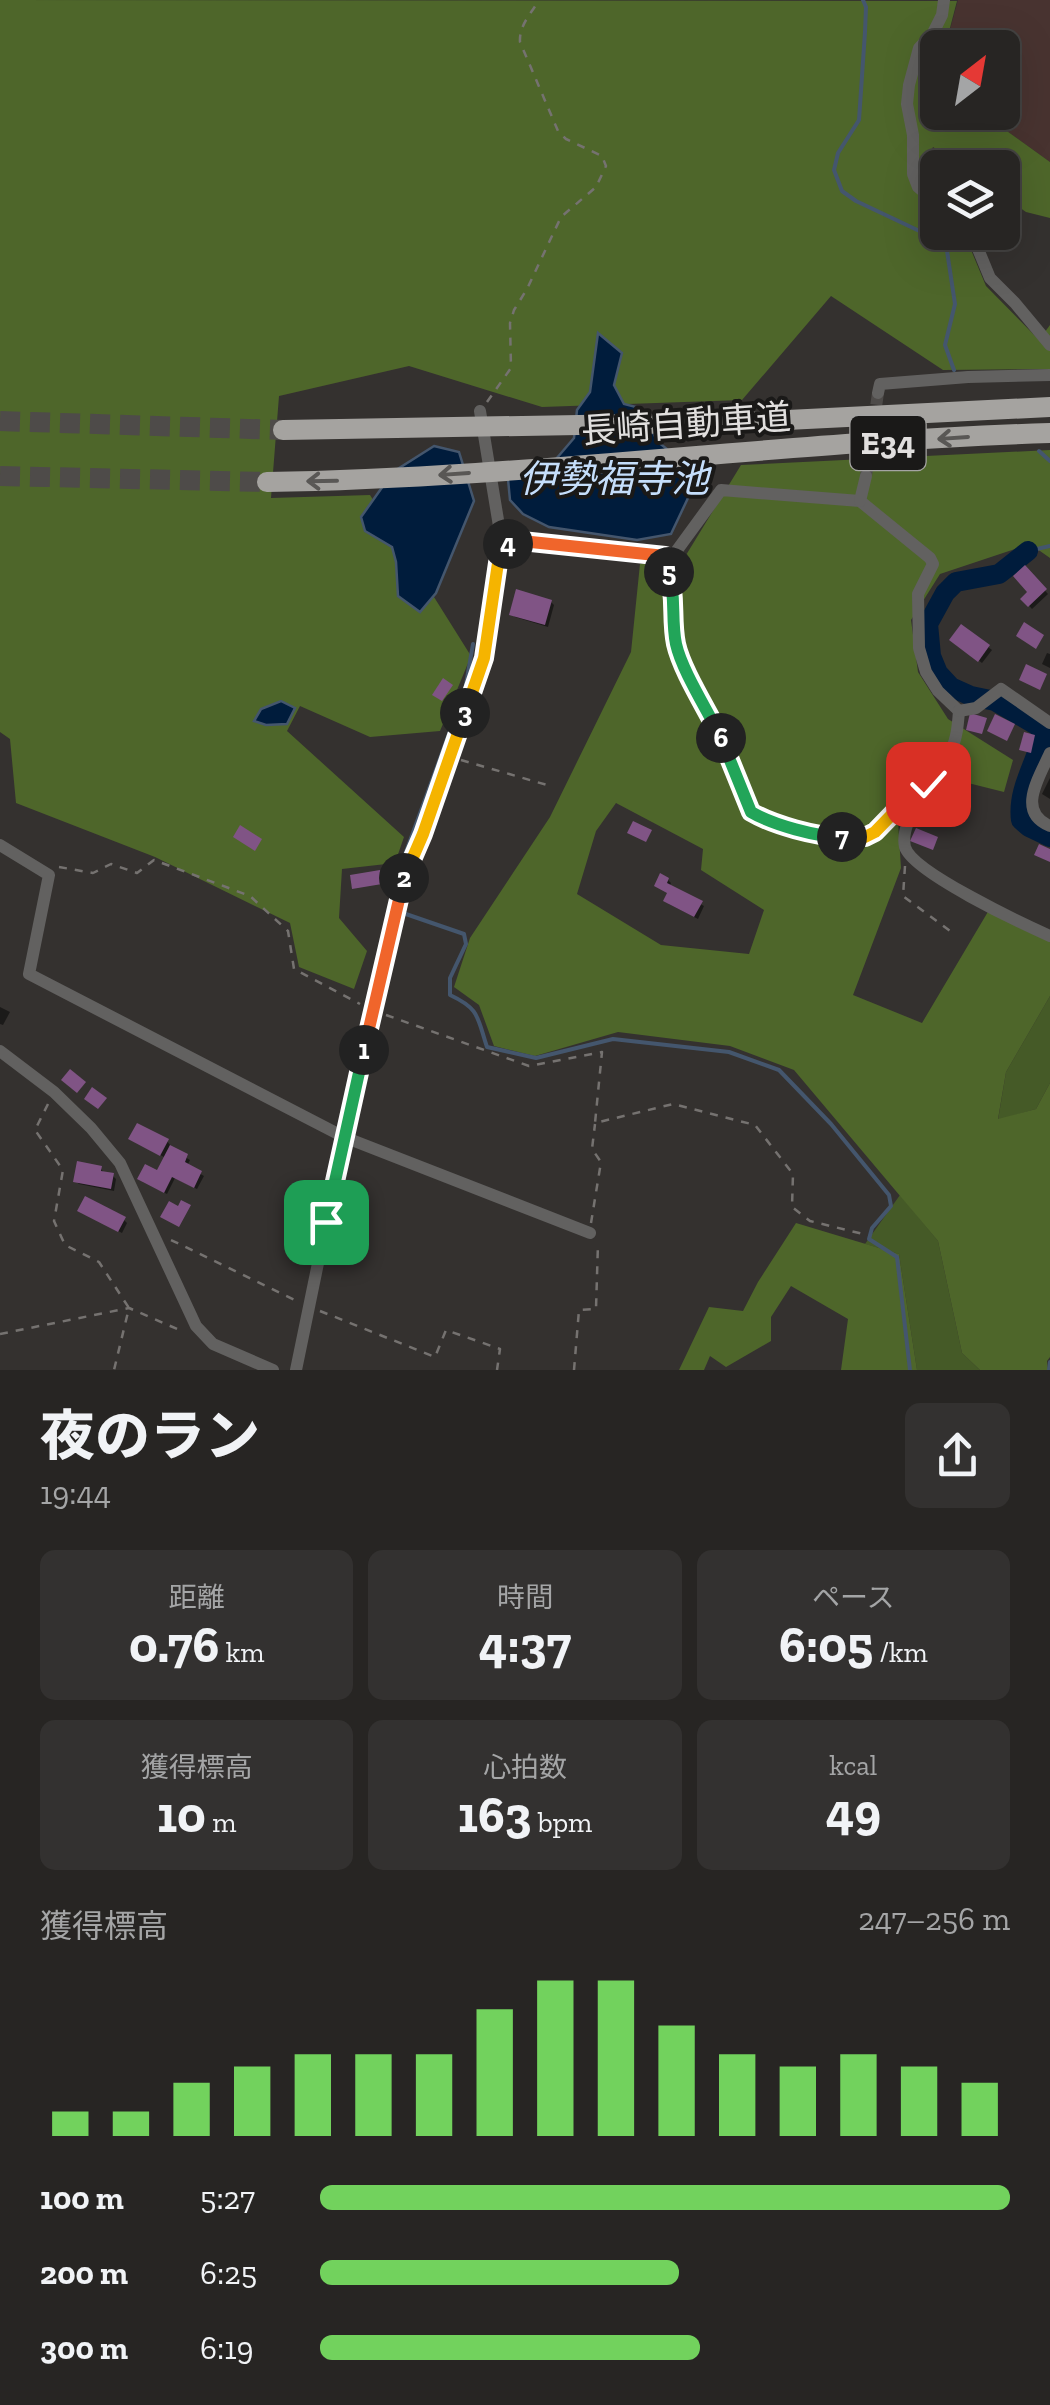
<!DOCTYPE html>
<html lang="ja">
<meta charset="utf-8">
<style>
body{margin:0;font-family:"Zilla Slab","Noto Sans JP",serif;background:#333130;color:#f1f3f6;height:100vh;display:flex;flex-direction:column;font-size:38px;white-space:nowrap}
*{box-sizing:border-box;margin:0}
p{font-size:32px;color:#a4a5a6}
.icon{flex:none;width:55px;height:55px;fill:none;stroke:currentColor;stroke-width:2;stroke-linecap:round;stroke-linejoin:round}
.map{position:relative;height:1370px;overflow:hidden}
.details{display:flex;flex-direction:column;background:#272523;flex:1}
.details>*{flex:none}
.needle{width:65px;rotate:31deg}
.buttons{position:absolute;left:920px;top:30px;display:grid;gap:20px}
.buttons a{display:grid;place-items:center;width:100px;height:100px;border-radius:15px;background:#272523;box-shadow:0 10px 40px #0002,0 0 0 2px #434241;font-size:50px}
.pin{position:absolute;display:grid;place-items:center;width:85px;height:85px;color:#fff;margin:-42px;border-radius:20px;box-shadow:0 5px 15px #0006}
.km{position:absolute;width:50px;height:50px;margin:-25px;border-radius:50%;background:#222;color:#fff;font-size:28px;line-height:50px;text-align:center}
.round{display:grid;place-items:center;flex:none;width:105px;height:105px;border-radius:15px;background:#333130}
.overview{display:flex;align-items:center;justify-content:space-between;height:170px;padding:0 40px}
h1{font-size:55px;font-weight:800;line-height:75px}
.metrics{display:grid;grid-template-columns:repeat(3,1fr);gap:15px;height:170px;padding:10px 40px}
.metrics div{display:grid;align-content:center;border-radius:15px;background:#333130;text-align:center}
.metrics b{font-size:50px;font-weight:800}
.metrics small{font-size:28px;font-weight:400}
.metrics p{font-size:28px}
.chart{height:280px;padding:20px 40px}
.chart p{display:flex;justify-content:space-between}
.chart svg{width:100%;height:180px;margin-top:10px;stroke:#72d25d;stroke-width:6}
ul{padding:0 40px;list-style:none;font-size:32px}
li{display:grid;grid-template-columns:160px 120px 1fr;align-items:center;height:75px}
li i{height:25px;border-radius:12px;background:#72d25d}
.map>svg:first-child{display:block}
</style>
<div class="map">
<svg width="1050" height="1370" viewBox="0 0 1050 1370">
<rect width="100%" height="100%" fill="#34312f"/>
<path fill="#483330" d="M 958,0 L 1050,0 L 1050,162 L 982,113 L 1002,112 L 1002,48 L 945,48 Z"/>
<g fill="#455a27">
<path d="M 1050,996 L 1050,1083 L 1036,1109 L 998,1120 L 1006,1072 Z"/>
<path d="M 900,1195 L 938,1241 L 962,1353 L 980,1370 L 917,1370 L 899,1254 L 865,1244 Z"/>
</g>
<g fill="#4e662a" fill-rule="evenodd">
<path d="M 0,0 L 957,1 L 945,47 L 938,48 L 938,112 L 982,113 L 1050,162 L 1050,218 L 1026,212 L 1003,196 L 1002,168 L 962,167 L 933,147 L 916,184 L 937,204 L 938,232 L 964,233 L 986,286 L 1039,340 L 1050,325 L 1050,369 L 943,370 L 831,296 L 742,400 L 542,407 L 409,366 L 279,396 L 271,498 L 370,495 L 471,656 L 440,731 L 370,737 L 300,706 L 287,731 L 404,837 L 395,863 L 342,869 L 339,918 L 367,951 L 354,989 L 299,967 L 290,923 L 155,857 L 16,803 L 10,739 L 0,732 Z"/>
<path d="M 1050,450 L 1050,558 L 1030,544 L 940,574 L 911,620 L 918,672 L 948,719 L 1013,760 L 1004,792 L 964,782 L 940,825 L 897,806 L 901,868 L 853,995 L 922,1023 L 989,910 L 1050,940 L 1050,996 L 1006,1072 L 998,1119 L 1036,1109 L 1050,1083 L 1050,1357 L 1047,1361 L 1048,1370 L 980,1370 L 962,1353 L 938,1241 L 794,1070 L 730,1046 L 618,1032 L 535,1056 L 494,1046 L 479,1005 L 454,987 L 470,938 L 550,817 L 631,652 L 640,564 L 683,560 L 741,465 ZM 616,803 L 703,849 L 701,870 L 764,910 L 749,954 L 661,945 L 577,894 L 596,831 Z"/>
<path d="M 796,1223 L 899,1254 L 917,1370 L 841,1370 L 848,1319 L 791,1286 L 771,1317 L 771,1341 L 726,1367 L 710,1356 L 704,1370 L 679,1370 L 709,1307 L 743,1311 L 758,1282 Z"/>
</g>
<g fill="#001c3c" stroke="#44566d" stroke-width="2.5">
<path d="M 598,333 L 622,353 L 614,385 L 624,404 L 640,408 L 658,442 L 687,465 L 688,498 L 671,534 L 637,540 L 549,527 L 523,514 L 510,500 L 508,479 L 556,459 L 574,438 L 577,410 L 590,392 Z"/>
<path d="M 434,446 L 459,452 L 474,501 L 436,593 L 420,612 L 398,596 L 396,562 L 392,547 L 365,531 L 361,517 L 393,472 Z"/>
<path d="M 281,701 L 295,708 L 287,724 L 266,725 L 254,721 L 261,709 Z"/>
</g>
<g fill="#0007">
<path d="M 1025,569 L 1048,594 L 1032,609 L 1023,599 L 1031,592 Z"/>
<path d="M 551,602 L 554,605 L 548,627 L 515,617 L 512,614 Z"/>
<path d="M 962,627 L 992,650 L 982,663 L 956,643 Z"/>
<path d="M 1047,653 L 1050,654 L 1050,668 L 1042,664 Z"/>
<path d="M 1050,778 L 1050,799 L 1042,794 Z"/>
<path d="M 668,880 L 671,883 L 669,887 L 704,906 L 698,919 L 669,904 L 669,893 L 660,888 Z"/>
<path d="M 0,1007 L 10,1012 L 3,1025 L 0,1024 Z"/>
<path d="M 167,1141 L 170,1145 L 169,1147 L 190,1160 L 187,1166 L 204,1176 L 197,1189 L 175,1178 L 167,1194 L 143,1182 L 158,1173 L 166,1158 L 135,1142 Z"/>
<path d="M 101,1168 L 104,1174 L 113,1176 L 116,1179 L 114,1191 L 79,1184 L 76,1181 Z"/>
<path d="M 83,1213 L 124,1220 L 127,1223 L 122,1233 Z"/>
</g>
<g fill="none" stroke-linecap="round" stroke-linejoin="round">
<g stroke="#44566d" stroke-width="4">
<path d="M 863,0 L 866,7 L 865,32 L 859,120 L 838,153 L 834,170 L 842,191 L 856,201 L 930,236 L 947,251 L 955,304 L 945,345 L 954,370"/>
<path d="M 1039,451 L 1050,461"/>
<path d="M 1028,551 L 1050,546"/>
<path d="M 391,909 L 399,871 L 465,690 L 473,644"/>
<path d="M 400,912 L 464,934 L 466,944 L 450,978 L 450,995 C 480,1009 477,1017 487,1047 L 536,1058 L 613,1039 L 729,1052 L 779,1070 L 831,1124 L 889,1195 L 891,1206 L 872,1228 L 869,1239 L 897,1257 L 910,1370"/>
<path d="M 1049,1370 L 1050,1362"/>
</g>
<path stroke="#001c3c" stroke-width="20" d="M 1028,551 L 999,574 L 956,582 L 945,593 L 928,624 L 931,656 L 938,673 L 951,687 L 971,696 L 995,701 L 1038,726 L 1043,735 C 1036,763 1017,790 1021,820 L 1029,827 L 1050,837"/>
</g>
<g fill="#805485">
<path d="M 932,170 L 938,173 L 938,191 L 924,184 Z"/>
<path d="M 1025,565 L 1047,589 L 1028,607 L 1020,599 L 1027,592 L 1013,576 Z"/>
<path d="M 516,589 L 552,600 L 545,625 L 509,615 Z"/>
<path d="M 1024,622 L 1044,635 L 1036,649 L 1016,636 Z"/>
<path d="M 961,624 L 990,645 L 978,662 L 949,640 Z"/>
<path d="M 1026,664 L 1047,674 L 1040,690 L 1019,680 Z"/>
<path d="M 443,678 L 453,685 L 442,701 L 432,695 Z"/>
<path d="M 970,713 L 987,718 L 982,734 L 966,730 Z"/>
<path d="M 995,714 L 1015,724 L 1007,741 L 987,731 Z"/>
<path d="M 1024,732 L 1035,735 L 1031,753 L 1019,750 Z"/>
<path d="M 633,821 L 652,830 L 646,842 L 627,833 Z"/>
<path d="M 240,825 L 262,839 L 255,851 L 233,837 Z"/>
<path d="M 916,828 L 938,837 L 933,850 L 910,841 Z"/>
<path d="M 1039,844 L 1050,849 L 1050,862 L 1034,855 Z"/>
<path d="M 380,870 L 382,884 L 352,889 L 350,875 Z"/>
<path d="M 660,873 L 669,878 L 667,883 L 703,901 L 694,917 L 663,901 L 667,893 L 654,886 Z"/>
<path d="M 70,1069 L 86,1082 L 77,1093 L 61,1080 Z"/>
<path d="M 92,1087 L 107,1098 L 98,1109 L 84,1099 Z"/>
<path d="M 137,1123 L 169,1139 L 160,1156 L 128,1139 Z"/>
<path d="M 170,1145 L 188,1154 L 185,1162 L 202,1171 L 194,1188 L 172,1177 L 164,1193 L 137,1179 L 145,1164 L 157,1170 Z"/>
<path d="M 77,1161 L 102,1166 L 101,1171 L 114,1173 L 111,1189 L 73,1182 Z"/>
<path d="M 85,1196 L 126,1217 L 118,1232 L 77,1211 Z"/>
<path d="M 181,1200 L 191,1205 L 179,1227 L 160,1217 L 169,1201 L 178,1206 Z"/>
</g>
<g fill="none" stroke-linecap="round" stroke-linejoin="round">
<path stroke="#4e4b49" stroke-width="12" stroke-dasharray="12 6" stroke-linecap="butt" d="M 866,476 L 878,393"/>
<g stroke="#4e4b49" stroke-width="20" stroke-dasharray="20 10" stroke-linecap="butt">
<path d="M 0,421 L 283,430"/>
<path d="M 0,476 L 267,482"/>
</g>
<g stroke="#757270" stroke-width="2.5" stroke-dasharray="8 8" stroke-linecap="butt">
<path d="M 487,402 L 511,368 L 510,323 L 514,310 L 527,289 L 561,217 L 596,187 L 606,166 L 602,156 L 566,139 L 558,131 L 520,42 C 519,25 531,14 539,0"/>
<path d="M 668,568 C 676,598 671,628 681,658 L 735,769 C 736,779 745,805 751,812 C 762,825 848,841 865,837 C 879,833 891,817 900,807"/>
<path d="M 461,760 L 547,785"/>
<path d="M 905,866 L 903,896 L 950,931"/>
<path d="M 59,867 L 93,873 L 111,864 L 137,873 L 154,860 L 250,896 L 288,931 L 294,969 L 360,1004"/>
<path d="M 386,1015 L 529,1066 L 602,1052 L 595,1123 L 673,1104 L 755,1125 L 793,1174 L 792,1207 L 810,1221 L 863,1234"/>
<path d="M 48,1104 L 35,1130 L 63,1170 L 54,1221 L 65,1245 L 99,1262 L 129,1308 L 114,1370"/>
<path d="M 591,1223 L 601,1162 L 592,1149 L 595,1124"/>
<path d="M 171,1240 L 299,1302"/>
<path d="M 320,1311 L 435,1357 L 446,1330 L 500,1349 L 497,1370"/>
<path d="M 0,1334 L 129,1308 L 184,1332"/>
<path d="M 574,1370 L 579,1310 L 596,1309 L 598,1243"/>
</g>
<g stroke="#626160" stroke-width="12">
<path d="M 938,204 L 918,187 L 913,174 L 913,135 L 907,104 L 909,85 L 919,48 L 933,33 L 942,15 L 944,0"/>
<path d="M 971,232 L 990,278 L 1015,303 L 1050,345"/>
<path d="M 878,393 L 880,384 L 968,377 L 1050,375"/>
<path d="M 480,411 L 499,526 L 512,541 L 665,557 L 675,553 L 721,490 L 860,501 L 930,558 L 933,564 L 918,594 L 919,648 L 926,672 L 938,691 L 959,711"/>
<path d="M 860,501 L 866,476"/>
<path d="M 959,711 C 958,724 957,738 951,750 C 944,766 930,780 922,796 C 914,810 901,829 905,847 C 912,872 1023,924 1050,936"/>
<path d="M 959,711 L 976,708 L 1001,689 L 1050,723"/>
<path d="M 1050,753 C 1039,778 1016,812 1050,826"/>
<path d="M 0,845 L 49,875 L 29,974 L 344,1137 L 590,1233"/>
<path d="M 0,1051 L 54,1092 L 91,1128 L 120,1163 L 196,1326 L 213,1344 L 273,1370"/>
<path d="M 296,1370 L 344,1137 L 405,873 L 423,834 L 484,658 L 498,563 L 503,550 L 512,541"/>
</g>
<g stroke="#a5a3a0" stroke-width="20">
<path d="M 283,430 L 749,422 L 1050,407"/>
<path d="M 267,482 C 529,478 789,441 1050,433"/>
</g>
</g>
<defs><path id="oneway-shaft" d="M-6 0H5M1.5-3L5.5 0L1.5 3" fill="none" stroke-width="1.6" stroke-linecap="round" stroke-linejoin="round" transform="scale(2.5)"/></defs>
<g stroke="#595755">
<use href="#oneway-shaft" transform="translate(953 438) rotate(176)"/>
<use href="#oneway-shaft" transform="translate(454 474) rotate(176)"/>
<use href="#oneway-shaft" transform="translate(322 481) rotate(179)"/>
</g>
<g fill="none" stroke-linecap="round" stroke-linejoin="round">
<defs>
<path id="split-1" d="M 326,1222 L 364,1050"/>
<path id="split-2" d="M 364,1050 L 404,878"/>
<path id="split-3" d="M 404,878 L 423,834 L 465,713"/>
<path id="split-4" d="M 465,713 L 484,658 L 498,563 L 503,550 L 508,544"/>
<path id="split-5" d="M 508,544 L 512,540 L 665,556 L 669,572"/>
<path id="split-6" d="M 669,572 C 676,596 671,620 676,644 C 682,671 708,711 721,738"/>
<path id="split-7" d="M 721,738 L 751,812 C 773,825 817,837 842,837"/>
<path id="split-8" d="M 842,837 L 865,837 L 875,832 L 906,800 L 928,784"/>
</defs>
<use href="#split-1" stroke="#fff" stroke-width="20"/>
<use href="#split-2" stroke="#fff" stroke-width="20"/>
<use href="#split-3" stroke="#fff" stroke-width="20"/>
<use href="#split-4" stroke="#fff" stroke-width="20"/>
<use href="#split-5" stroke="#fff" stroke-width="20"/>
<use href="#split-6" stroke="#fff" stroke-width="20"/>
<use href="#split-7" stroke="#fff" stroke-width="20"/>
<use href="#split-8" stroke="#fff" stroke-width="20"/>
<use href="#split-1" stroke="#22a559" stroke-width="12"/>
<use href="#split-2" stroke="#f0652b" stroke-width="12"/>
<use href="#split-3" stroke="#f5b400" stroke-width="12"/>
<use href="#split-4" stroke="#f5b400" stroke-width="12"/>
<use href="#split-5" stroke="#f0652b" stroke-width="12"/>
<use href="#split-6" stroke="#22a559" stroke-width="12"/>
<use href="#split-7" stroke="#22a559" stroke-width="12"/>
<use href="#split-8" stroke="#f5b400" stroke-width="12"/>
</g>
<g text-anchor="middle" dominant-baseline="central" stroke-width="8" stroke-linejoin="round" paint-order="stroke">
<rect fill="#1a1918" stroke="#a5a4a3" stroke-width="2.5" x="850.5" y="416" width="75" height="54" rx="8"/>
<g font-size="32" font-weight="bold" fill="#e1dfde">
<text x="888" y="443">E34</text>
</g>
<g font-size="35" fill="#e1dfde" stroke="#1a1918">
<text transform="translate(686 424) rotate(-4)">長崎自動車道</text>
</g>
<g font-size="38" font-style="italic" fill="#c5defb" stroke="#1a1918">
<text x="614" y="479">伊勢福寺池</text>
</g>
</g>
</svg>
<div class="buttons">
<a><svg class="needle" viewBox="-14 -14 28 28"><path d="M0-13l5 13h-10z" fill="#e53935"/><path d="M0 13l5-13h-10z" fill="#a4a5a6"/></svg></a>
<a><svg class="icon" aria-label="layers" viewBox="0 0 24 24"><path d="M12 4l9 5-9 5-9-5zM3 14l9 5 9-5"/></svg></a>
</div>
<div class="pin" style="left:326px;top:1222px;background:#1e9e55"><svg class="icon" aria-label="arrive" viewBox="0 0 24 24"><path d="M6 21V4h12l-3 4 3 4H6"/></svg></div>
<div class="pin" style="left:928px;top:784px;background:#d93025"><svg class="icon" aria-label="check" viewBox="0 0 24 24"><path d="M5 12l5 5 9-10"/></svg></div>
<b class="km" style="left:364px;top:1050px">1</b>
<b class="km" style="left:404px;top:878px">2</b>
<b class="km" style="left:465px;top:713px">3</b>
<b class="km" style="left:508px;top:544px">4</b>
<b class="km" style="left:669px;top:572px">5</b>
<b class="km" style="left:721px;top:738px">6</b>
<b class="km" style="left:842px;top:837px">7</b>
</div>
<section class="details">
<div class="overview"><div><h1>夜のラン</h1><p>19:44</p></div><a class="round"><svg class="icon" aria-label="share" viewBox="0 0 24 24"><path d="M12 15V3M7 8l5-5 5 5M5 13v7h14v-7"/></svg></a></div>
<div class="metrics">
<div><p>距離</p><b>0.76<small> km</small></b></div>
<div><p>時間</p><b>4:37</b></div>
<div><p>ペース</p><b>6:05<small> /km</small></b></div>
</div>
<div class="metrics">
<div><p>獲得標高</p><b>10<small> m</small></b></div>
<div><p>心拍数</p><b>163<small> bpm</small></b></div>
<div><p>kcal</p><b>49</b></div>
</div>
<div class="chart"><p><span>獲得標高</span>247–256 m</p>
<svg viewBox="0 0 160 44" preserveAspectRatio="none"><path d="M5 44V38M15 44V38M25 44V31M35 44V27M45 44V24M55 44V24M65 44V24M75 44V13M85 44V6M95 44V6M105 44V17M115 44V24M125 44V27M135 44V24M145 44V27M155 44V31"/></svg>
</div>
<ul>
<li><b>100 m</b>5:27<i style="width:100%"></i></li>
<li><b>200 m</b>6:25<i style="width:52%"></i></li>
<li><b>300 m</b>6:19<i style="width:55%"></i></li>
</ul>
</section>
